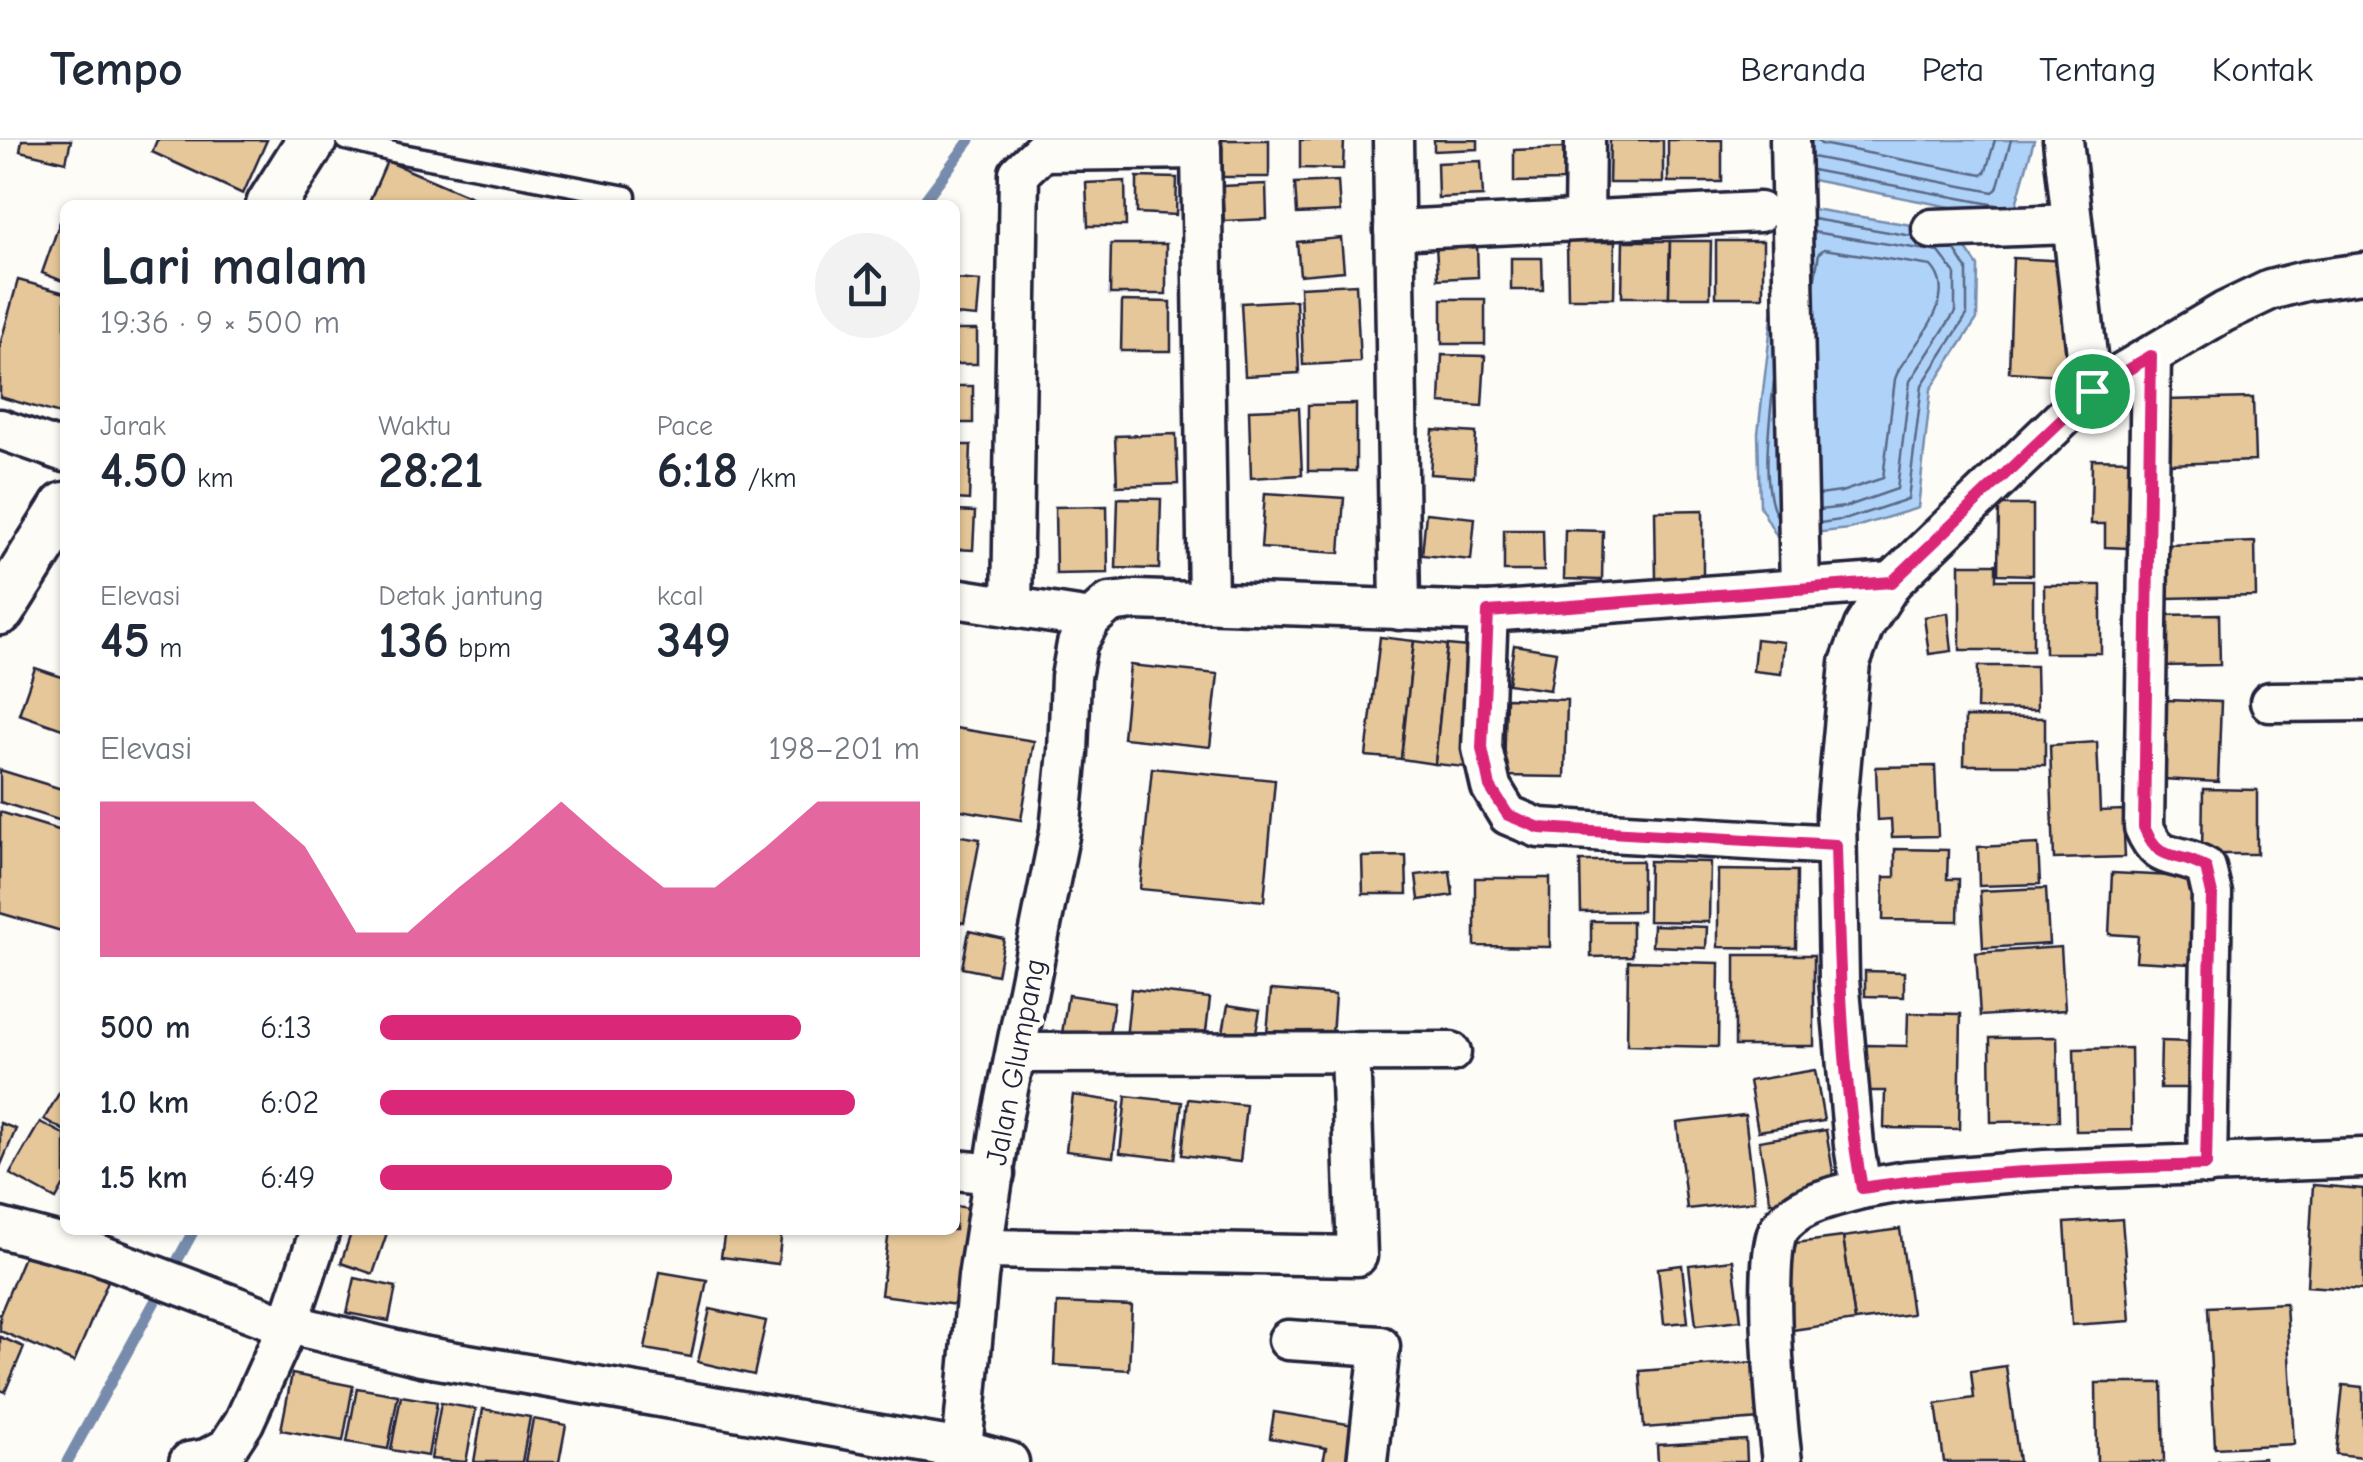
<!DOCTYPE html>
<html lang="id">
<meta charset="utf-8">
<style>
body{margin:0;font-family:"Comic Neue",sans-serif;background:#f2f2f3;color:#1f2937;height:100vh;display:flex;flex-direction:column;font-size:38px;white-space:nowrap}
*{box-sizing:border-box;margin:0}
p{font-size:32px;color:#747a83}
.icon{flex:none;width:55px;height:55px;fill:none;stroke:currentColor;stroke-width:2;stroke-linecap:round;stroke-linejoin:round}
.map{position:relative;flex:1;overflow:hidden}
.details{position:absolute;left:60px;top:60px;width:900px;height:1035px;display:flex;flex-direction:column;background:#fff;border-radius:15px;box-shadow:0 2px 8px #0004}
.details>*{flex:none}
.pin{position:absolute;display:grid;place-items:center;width:85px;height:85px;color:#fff;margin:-42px;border:5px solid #fff;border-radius:50%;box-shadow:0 2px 10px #0007}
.round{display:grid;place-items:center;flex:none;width:105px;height:105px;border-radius:52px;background:#f2f2f3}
.summary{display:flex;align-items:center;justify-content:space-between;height:170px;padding:0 40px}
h1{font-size:55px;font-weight:700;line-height:75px}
.stats{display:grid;grid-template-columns:repeat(3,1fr);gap:15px;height:170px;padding:10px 40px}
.stats div{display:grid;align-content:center}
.stats b{font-size:50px;font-weight:700}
.stats small{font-size:28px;font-weight:400}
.stats p{font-size:28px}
.chart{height:280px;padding:20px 40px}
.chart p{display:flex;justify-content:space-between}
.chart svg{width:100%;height:180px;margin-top:10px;fill:#db2777;opacity:.7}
ul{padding:0 40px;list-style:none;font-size:32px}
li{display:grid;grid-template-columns:160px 120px 1fr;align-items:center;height:75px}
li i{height:25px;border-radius:12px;background:#db2777}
header{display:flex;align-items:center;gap:60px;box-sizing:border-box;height:140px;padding:0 50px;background:#fff;border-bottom:2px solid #e0e1e3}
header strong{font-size:48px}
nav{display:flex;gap:55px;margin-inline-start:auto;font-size:35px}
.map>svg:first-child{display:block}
</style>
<header>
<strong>Tempo</strong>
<nav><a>Beranda</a><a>Peta</a><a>Tentang</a><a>Kontak</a></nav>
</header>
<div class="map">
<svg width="2363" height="1322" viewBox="0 0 2363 1322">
<rect width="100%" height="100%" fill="#fdfcf7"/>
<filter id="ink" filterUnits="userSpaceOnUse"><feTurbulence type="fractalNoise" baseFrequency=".01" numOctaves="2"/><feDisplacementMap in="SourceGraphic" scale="20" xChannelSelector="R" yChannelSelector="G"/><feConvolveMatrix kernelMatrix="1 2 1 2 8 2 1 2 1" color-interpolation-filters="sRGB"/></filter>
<g filter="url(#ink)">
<g fill="#afd3f8" stroke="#778cac" stroke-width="2.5">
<path d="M 1779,0 L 2034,0 L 2012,79 L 1781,34 Z"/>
<path d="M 1788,65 L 1954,92 L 1978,126 L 1977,179 L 1931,249 L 1918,368 L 1849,389 L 1777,397 L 1760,366 L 1758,293 L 1773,168 Z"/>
</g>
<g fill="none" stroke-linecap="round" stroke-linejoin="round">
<g stroke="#5a6987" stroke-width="2.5">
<path d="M 1817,0 L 1821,4 L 1982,35 L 1986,31 L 1995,0"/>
<path d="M 1812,17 L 1993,52 L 1997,49 L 2011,0"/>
<path d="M 1812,30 L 1996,65"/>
<path d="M 1813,79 L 1912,96"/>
<path d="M 1813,92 L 1939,112 L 1955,133 L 1955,172 L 1910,241 L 1897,349 L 1845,367 L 1819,370"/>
<path d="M 1814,144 L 1819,113 L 1824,109 L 1931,126 C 1960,157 1917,201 1899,229 L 1895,239 L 1883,338 L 1841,352 L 1819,355"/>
<path d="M 1774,241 C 1770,277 1760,345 1777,376"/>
<path d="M 1820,383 L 1847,379 L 1908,359 L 1922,245 L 1967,175 L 1967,129 L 1954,109"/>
</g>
<g stroke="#778cac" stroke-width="11">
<path d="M 921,65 L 970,0"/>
<path d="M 67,1322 L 194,1090"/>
</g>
</g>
<g fill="#e6c799" stroke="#22223b" stroke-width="2.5">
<path d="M 22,0 L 71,0 L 66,22 L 20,11 Z"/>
<path d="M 157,0 L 267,0 L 243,54 L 152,12 Z"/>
<path d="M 1222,0 L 1269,0 L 1269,37 L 1223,37 Z"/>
<path d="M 1300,0 L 1344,0 L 1343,29 L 1300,28 Z"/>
<path d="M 1434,0 L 1478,0 L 1478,9 L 1434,11 Z"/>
<path d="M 1610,0 L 1663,0 L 1663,43 L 1609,43 Z"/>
<rect x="1668" y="0" width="54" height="42"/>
<path d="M 1563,8 L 1564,41 L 1514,42 L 1514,10 Z"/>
<path d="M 387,21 L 490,65 L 368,65 Z"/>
<path d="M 1481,21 L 1483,56 L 1438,58 L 1437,23 Z"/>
<path d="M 1137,37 L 1177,38 L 1176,75 L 1137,73 Z"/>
<path d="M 1125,41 L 1126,86 L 1088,86 L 1086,43 Z"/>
<path d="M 1338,41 L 1340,72 L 1297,74 L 1295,43 Z"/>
<path d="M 1266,44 L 1267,79 L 1224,81 L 1222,46 Z"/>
<path d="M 60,82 L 65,84 L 65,142 L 42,133 Z"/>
<path d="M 1341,98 L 1344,131 L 1300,135 L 1297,102 Z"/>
<path d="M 1623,101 L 1670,101 L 1669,157 L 1622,157 Z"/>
<path d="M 1670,101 L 1711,101 L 1710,157 L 1669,157 Z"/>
<rect x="1716" y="101" width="47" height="56"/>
<path d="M 1567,102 L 1615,102 L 1614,158 L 1568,158 Z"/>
<path d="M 1111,104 L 1166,104 L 1166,154 L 1110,154 Z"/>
<path d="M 1477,104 L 1478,137 L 1438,139 L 1436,105 Z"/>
<path d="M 1511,118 L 1542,118 L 1543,150 L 1511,150 Z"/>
<path d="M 2013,118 L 2068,121 L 2065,235 L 2009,232 Z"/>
<path d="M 955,139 L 980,141 L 977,177 L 955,175 Z"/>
<path d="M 18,140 L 65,153 L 65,257 L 60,274 L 0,257 L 0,205 Z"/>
<path d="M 1356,144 L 1360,222 L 1303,225 L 1300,147 Z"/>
<rect x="1442" y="159" width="43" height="45"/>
<path d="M 1296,160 L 1299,233 L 1245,236 L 1241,163 Z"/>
<path d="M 1122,161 L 1171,162 L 1171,211 L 1121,211 Z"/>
<rect x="955" y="190" width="22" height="34"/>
<path d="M 1442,215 L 1485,216 L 1482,266 L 1440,263 Z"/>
<rect x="955" y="246" width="18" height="37"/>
<path d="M 2253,258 L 2255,321 L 2169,324 L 2167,260 Z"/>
<path d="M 1356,264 L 1356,331 L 1308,331 L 1308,265 Z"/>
<path d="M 1299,268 L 1302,335 L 1251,338 L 1249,270 Z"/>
<path d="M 1433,290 L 1476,293 L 1474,337 L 1430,334 Z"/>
<path d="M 1176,294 L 1178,344 L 1117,346 L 1115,296 Z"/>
<path d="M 955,305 L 971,305 L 969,360 L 955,359 Z"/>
<path d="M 2092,319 L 2130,320 L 2128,408 L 2105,407 L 2105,384 L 2091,384 Z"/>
<path d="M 1265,353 L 1344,358 L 1340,413 L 1261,408 Z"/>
<path d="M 1118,358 L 1161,359 L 1159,429 L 1116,428 Z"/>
<path d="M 1999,365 L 2033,365 L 2033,435 L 1998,434 Z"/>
<path d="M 1107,366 L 1108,433 L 1056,434 L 1055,367 Z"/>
<path d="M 1703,370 L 1703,438 L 1656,439 L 1655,371 Z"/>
<path d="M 955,371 L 975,372 L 973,410 L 955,409 Z"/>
<path d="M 1426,373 L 1475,378 L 1471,420 L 1422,415 Z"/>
<path d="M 1504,390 L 1543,390 L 1544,431 L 1504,431 Z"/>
<path d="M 1565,390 L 1603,391 L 1602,440 L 1564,439 Z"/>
<path d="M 2255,402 L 2256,456 L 2167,458 L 2166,405 Z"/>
<path d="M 1960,424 L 1996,424 L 1996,440 L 2033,440 L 2033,510 L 1960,510 Z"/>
<path d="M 2044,445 L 2101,445 L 2101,513 L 2045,513 Z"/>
<path d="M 1948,473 L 1952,511 L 1929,514 L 1924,477 Z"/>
<path d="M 2219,474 L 2220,525 L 2162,526 L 2162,475 Z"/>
<path d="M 1380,497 L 1414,501 L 1401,619 L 1366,616 Z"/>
<path d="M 1756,499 L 1784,502 L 1781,534 L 1753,531 Z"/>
<path d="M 1414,501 L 1447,505 L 1435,624 L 1401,619 Z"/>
<path d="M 1447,505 L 1479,508 L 1465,627 L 1435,624 Z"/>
<path d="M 1514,505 L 1556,512 L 1550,550 L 1508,544 Z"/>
<path d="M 1130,525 L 1218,534 L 1210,607 L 1123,598 Z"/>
<path d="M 1978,526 L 2036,526 L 2037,570 L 1977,569 Z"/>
<path d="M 35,528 L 65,538 L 65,590 L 19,574 Z"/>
<path d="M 1506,558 L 1567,560 L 1565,637 L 1504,636 Z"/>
<path d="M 2166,560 L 2221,562 L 2218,642 L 2163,639 Z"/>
<path d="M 1965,577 L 2045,578 L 2045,625 L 1964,625 Z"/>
<path d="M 955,588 L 1034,601 L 1021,680 L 955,669 Z"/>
<path d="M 2097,602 L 2100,671 L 2123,670 L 2125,717 L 2054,719 L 2050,605 Z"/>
<path d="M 1935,626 L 1938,696 L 1892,697 L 1891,679 L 1878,680 L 1876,627 Z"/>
<path d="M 1152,628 L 1275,640 L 1264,761 L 1140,749 Z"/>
<path d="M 0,630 L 65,650 L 65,682 L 0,662 Z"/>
<path d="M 2203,649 L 2257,650 L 2257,714 L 2202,714 Z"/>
<path d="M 0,672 L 65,692 L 65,792 L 0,773 Z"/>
<path d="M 955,695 L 980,699 L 964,783 L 955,781 Z"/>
<path d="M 2038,704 L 2040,744 L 1979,746 L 1978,707 Z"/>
<path d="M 1895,709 L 1948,710 L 1947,739 L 1959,739 L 1958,781 L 1883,780 L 1884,737 L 1895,737 Z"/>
<path d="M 1406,716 L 1407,754 L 1363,754 L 1362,717 Z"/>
<path d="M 1580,721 L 1642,721 L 1642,771 L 1581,772 Z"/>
<path d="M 1649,721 L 1710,722 L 1709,782 L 1648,781 Z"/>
<path d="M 1718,730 L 1797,731 L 1796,808 L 1718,807 Z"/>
<path d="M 1450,731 L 1453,755 L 1419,760 L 1416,735 Z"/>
<path d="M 2112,733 L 2194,737 L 2190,824 L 2136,821 L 2138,796 L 2109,794 Z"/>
<path d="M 1475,738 L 1550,738 L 1550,807 L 1475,806 Z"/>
<path d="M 2046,748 L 2049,804 L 1983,808 L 1980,751 Z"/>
<path d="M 1591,781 L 1632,781 L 1632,816 L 1591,817 Z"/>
<path d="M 1653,785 L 1707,787 L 1706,808 L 1652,806 Z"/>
<path d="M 969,791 L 1004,799 L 997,835 L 962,828 Z"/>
<path d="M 2061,807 L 2065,870 L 1980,876 L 1976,813 Z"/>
<rect x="1735" y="815" width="79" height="91"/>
<path d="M 1628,821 L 1719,823 L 1718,907 L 1627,905 Z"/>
<path d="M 1865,831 L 1904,832 L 1904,857 L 1865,856 Z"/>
<path d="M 1131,849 L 1210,858 L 1204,908 L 1126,899 Z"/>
<path d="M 1271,850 L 1335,855 L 1331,909 L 1266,904 Z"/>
<path d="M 1068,855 L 1114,862 L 1107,907 L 1061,900 Z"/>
<path d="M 1228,865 L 1260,870 L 1253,909 L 1221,903 Z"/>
<path d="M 1908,873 L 1961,874 L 1959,989 L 1884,988 L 1885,951 L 1866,951 L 1866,905 L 1907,906 Z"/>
<path d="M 2057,897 L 2059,981 L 1991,982 L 1990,898 Z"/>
<path d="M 2161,901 L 2192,902 L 2192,948 L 2160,948 Z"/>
<path d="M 2131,908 L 2132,990 L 2076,991 L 2074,909 Z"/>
<path d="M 1815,930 L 1824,981 L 1758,991 L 1749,941 Z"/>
<path d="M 65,943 L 65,991 L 44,979 Z"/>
<path d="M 1073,955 L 1120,962 L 1113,1017 L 1066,1011 Z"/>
<path d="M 1126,956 L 1182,962 L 1175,1019 L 1120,1013 Z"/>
<path d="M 1188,959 L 1246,965 L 1240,1022 L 1182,1015 Z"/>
<path d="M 1745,975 L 1755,1061 L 1687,1069 L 1677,983 Z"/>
<path d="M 40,982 L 65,995 L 65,1043 L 56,1059 L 10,1034 Z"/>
<path d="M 0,983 L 16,989 L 0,1027 Z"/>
<path d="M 1826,990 L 1836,1050 L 1770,1062 L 1759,1001 Z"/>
<path d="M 2313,1045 L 2363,1049 L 2363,1150 L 2307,1146 Z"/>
<path d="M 955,1066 L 969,1068 L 957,1165 L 881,1155 L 889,1090 L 955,1090 Z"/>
<path d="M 2122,1079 L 2130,1181 L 2072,1185 L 2065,1083 Z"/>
<path d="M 1900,1089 L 1912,1174 L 1855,1181 L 1843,1097 Z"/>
<path d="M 352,1090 L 388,1090 L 373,1134 L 341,1123 Z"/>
<path d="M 725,1090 L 782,1090 L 778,1124 L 721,1117 Z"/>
<path d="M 1843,1097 L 1855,1181 L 1792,1190 L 1780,1105 Z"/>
<path d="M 28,1107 L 108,1141 L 74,1222 L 0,1191 L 0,1174 Z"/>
<path d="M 1733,1120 L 1741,1180 L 1696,1185 L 1689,1125 Z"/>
<path d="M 1682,1125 L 1688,1182 L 1664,1184 L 1658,1128 Z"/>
<path d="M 660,1132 L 707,1140 L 691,1217 L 645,1209 Z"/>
<path d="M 355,1138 L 396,1147 L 389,1181 L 347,1173 Z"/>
<path d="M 1057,1163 L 1132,1166 L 1129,1230 L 1054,1225 Z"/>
<path d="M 2286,1163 L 2294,1304 L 2215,1308 L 2208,1167 Z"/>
<path d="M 710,1169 L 766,1181 L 754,1235 L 698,1222 Z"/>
<path d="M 0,1197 L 24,1207 L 5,1252 L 0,1250 Z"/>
<path d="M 1755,1222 L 1760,1279 L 1644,1288 L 1640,1231 Z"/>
<path d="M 2006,1226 L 2019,1322 L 1944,1322 L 1936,1264 L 1974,1258 L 1971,1231 Z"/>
<path d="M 292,1234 L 353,1246 L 343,1301 L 281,1290 Z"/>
<path d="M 2096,1243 L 2162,1243 L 2164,1322 L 2097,1322 Z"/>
<path d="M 2343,1245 L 2363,1247 L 2363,1317 L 2336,1314 Z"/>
<path d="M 357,1248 L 398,1255 L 388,1309 L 347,1302 Z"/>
<path d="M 401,1256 L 437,1262 L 428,1316 L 391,1310 Z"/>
<path d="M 441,1263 L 476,1269 L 466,1322 L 431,1319 Z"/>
<path d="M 483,1269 L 530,1277 L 522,1322 L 474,1322 Z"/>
<path d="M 1274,1272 L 1354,1285 L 1348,1322 L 1323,1322 L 1326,1308 L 1270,1298 Z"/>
<path d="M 533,1279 L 566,1285 L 559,1322 L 525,1322 Z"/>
<path d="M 1746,1300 L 1747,1322 L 1658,1322 L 1657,1305 Z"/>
<path d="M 2264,1318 L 2264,1322 L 2218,1322 L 2218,1321 Z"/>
</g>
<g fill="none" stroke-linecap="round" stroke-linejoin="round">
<defs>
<path id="service" d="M 346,0 L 397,13 L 626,56"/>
<g id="minor">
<path d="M 1393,0 L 1400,470"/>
<path d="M 1790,0 L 1800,449"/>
<path d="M 2063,0 L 2091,251"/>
<path d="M 1201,9 L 1208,462"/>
<path d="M 1584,80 L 1585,0"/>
<path d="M 1932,89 L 2072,84"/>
<path d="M 1394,90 L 1759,72"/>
<path d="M 2151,216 L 2144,687 C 2160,726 2175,709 2206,728 L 2212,754 L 2207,1025"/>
<path d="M 0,289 L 65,312"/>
<path d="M 955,458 L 1091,479"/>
<path d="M 1012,467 L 1019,33 L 1042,11 L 1201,9 L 1200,0"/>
<path d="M 1488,472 L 1482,608 L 1491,647 L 1508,675 L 1539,688 L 1836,705"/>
<path d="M 2270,562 L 2363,561"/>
<path d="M 1016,913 L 1451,912"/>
<path d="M 955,1030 L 995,1034"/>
<path d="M 1861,1049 L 1907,1041 L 2045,1030 L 2363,1018"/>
<path d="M 0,1088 L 98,1114 L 269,1179 L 421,1216 L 962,1309 L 978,1137 L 1002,979 L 1060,691 L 1068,612 L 1071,537 L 1077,504 L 1091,479 L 1109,463 L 1135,460 L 1488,472 L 1892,442"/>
<path d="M 983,1109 L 1357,1116 L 1350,912"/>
<path d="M 1288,1200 L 1380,1206 L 1367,1322"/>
<path d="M 189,1322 L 206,1319 L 227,1308 L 244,1282 L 289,1183 L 320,1090"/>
<path d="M 961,1322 L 962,1309 L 1009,1322"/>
<path d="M 1782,1322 C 1777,1282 1762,1117 1779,1089 C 1796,1063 1834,1057 1861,1049 L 1854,1005 L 1839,839 L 1836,674 L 1850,523 L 1864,486 L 1892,442 L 2091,251 L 2224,172 L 2270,150 L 2305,141 L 2363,133"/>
</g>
<g id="tertiary">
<path d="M 271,65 L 312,0"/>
<path d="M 0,470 L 65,367"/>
</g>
</defs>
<use href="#service" stroke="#22223b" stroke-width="25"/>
<use href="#minor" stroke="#22223b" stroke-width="45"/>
<use href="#tertiary" stroke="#22223b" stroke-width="55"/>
<use href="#service" stroke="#fdfcf7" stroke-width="18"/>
<use href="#minor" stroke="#fdfcf7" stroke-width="38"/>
<use href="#tertiary" stroke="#fdfcf7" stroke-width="48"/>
</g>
</g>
<g fill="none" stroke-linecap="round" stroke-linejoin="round" filter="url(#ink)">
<defs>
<path id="route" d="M 2151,216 L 2144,687 C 2161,726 2175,709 2206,728 L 2212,754 L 2206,1025 C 2091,1029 1975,1031 1862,1048 C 1841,935 1839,820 1836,705 L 1540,688 L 1508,675 L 1490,647 L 1482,608 L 1488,472 L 1892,442 L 2092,251 Z"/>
</defs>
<use href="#route" stroke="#fff" stroke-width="20"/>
<use href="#route" stroke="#db2777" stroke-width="12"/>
</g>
<g text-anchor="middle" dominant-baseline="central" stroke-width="9" stroke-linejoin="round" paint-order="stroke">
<g font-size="30" fill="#22223b" stroke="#fdfcf7">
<text transform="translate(1016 922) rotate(-79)">Jalan Glumpang</text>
</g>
</g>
</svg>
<div class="pin" style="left:2092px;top:251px;background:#1e9e55"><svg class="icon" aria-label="arrive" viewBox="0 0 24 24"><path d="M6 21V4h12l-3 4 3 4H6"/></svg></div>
<section class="details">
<div class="summary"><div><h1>Lari malam</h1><p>19:36 · 9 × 500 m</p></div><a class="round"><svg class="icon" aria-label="share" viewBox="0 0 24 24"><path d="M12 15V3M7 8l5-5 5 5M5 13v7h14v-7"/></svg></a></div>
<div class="stats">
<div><p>Jarak</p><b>4.50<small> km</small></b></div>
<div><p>Waktu</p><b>28:21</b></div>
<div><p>Pace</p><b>6:18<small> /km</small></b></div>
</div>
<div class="stats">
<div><p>Elevasi</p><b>45<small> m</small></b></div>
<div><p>Detak jantung</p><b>136<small> bpm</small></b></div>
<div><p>kcal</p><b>349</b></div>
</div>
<div class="chart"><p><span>Elevasi</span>198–201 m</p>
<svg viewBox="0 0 160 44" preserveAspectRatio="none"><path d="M0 44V6L10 6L20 6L30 6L40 17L50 38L60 38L70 27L80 17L90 6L100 17L110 27L120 27L130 17L140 6L150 6L160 6V44z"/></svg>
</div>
<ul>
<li><b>500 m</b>6:13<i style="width:78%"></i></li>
<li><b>1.0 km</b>6:02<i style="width:88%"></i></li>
<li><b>1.5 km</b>6:49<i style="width:54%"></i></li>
</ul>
</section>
</div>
